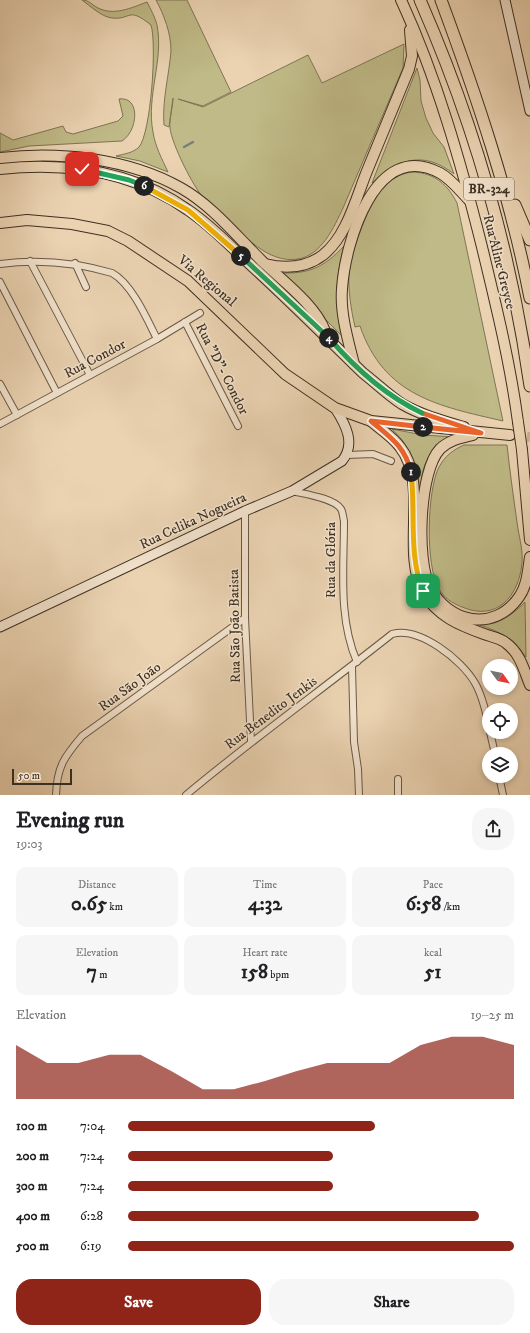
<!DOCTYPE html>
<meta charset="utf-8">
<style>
body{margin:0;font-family:"IM FELL DW Pica",serif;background:#f6f6f6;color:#202124;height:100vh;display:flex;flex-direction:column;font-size:15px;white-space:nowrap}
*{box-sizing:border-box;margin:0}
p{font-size:13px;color:#757577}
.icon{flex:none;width:22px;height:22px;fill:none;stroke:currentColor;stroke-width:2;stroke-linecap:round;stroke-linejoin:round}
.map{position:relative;height:795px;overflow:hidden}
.side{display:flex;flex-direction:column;background:#fff;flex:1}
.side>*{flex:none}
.needle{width:26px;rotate:123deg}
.controls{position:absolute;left:482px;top:659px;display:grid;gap:8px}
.controls a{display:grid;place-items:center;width:36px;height:36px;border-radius:50%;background:#fff;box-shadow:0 2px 6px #0003;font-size:20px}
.scale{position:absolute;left:12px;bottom:10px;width:60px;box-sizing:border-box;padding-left:4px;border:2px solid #3e3021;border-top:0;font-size:11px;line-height:14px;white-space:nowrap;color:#3e3021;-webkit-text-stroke:3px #f2e2cd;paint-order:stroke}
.pin{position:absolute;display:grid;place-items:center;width:34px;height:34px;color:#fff;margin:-17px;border-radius:8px;box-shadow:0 2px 6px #0006}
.km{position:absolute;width:20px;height:20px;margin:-10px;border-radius:50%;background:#222;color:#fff;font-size:11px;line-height:20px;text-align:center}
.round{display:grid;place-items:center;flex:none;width:42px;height:42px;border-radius:16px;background:#f6f6f6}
.head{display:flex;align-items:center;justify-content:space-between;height:68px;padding:0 16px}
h1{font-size:22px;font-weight:700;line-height:30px}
.figures{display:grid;grid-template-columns:repeat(3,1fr);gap:6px;height:68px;padding:4px 16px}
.figures div{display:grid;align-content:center;border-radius:10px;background:#f6f6f6;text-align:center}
.figures b{font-size:20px;font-weight:700}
.figures small{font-size:11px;font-weight:400}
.figures p{font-size:11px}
.chart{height:112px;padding:8px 16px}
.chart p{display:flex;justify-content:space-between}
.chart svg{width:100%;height:72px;margin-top:4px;fill:#8f2418;opacity:.7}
.button{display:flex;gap:8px;margin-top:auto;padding:8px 16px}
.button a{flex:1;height:46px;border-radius:16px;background:#8f2418;color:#fff;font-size:16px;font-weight:700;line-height:46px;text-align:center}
.button a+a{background:#f6f6f6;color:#202124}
ul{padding:0 16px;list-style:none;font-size:13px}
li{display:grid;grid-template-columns:64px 48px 1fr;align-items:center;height:30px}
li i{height:10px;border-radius:5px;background:#8f2418}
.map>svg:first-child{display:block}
</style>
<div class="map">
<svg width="530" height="795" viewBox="0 0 530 795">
<rect width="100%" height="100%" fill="#ebd3b2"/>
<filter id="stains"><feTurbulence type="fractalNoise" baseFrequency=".005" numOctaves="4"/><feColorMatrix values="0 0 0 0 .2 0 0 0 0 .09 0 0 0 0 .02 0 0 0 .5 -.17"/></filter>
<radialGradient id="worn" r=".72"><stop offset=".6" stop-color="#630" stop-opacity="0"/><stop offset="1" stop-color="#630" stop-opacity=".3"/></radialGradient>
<g fill="#bfba87" stroke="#7e7554">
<path d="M 82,0 C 89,0 92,5 98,8 C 114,16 131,8 147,2 C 151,10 155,17 157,25 C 164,60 146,96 153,132 C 155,146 162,159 168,172 L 140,161 L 116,156 C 124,154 133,153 139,147 C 151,133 157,44 151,25 C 127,6 132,20 112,18 C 102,17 90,6 82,0 Z"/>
<path d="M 156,0 L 187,0 L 231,92 L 203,106 L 178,99 L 203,107 L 308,55 L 322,83 L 404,44 L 403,68 L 343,208 C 334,227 322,255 298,259 C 267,264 243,234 223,215 C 217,209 209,205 204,199 C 193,186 172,145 170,128 C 169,119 173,107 173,98 L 169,127 L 164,125 C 162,100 169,76 171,51 C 171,33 164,15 156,0 Z"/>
<path d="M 417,68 L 420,80 L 421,101 L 426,118 L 433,133 L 444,147 L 454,174 C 423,150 399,159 372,183 Z"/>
<path d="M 119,99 C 141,96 138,131 122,141 L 29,146 L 0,152 L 0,133 L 13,140 L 63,126 L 66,132 L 73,134 L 118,121 L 123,116 Z"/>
<path d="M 413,172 C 435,173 448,185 457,203 L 503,421 C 438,406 384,396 360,326 L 355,327 C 351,309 348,291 349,272 C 351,252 370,200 384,186 C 393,178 401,173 413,172 Z"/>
<path d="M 344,246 C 335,280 334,304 344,338 L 279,273 C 309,274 323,268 344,246 Z"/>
<path d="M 392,429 L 423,435 L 455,437 C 423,455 422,464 420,500 C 417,468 415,452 392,429 Z"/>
<path d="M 464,445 L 507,445 C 510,473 514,501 518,529 C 520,540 523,552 522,563 C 519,596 497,622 462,607 C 452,603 444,598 439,589 C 425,566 427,490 439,467 C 445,456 453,450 464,445 Z"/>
<path d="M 525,602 L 526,657 C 510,636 498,631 474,623 C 497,626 509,618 525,602 Z"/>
</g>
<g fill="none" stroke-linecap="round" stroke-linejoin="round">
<path stroke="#76807b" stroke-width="2.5" d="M 184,147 L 193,142"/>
<path stroke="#c8b295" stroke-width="10" stroke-dasharray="10 5" stroke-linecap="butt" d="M 512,435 L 530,437"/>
<defs>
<g id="street">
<path d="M 30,261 L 90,375"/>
<path d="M 75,263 L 86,287"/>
<path d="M 0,264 C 39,259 74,262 112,273 C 132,284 147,319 157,339"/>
<path d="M 0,282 L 57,393"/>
<path d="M 185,322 L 238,426"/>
<path d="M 0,384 L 17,415"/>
<path d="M 0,424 L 157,339 L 200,313"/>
<path d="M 347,455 L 373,454 L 391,461"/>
<path d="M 292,491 C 304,494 334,498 341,509 C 343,512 343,517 344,521 C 344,569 338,618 357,662"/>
<path d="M 245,511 L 245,618 L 251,741"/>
<path d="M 352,667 L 354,742 L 358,769 L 359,795"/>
<path d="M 490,732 L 495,754"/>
<path d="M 499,776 L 503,795"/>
<path d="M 56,795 C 57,767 64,757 82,736 L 245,618"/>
<path d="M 186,795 C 253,739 324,688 392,634 C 419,626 462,660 475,683 C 482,695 486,712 489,726"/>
<path d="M 398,795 L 398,779"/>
</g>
<g id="secondary">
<path d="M 505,0 L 530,111"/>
<path d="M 0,627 L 245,511 L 292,491 L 342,461 C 356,444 346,425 335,408"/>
</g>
<g id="primary">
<path d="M 401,0 C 437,78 461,163 482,247 C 496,305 510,362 518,422"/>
<path d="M 0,158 C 59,151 128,158 181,188 C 213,206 238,238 264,263 C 284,282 315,305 325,331"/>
<path d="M 0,169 C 66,162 133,171 188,210 C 212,226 232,248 254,268 C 291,302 327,338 363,373 C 376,383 388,395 402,404 C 421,415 443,421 464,427"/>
<path d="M 0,223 L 27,220 L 72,224 L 108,231 L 128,241 L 188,281 L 285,374 L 335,408 L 371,421 L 510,435"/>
<path d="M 265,264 C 286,269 306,268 323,255 C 347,236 356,198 367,171 C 381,137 395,103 409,69 L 412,56 L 410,30"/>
<path d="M 354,364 C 348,340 340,313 342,289 C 345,243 375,138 440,173 C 451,179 460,191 469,200"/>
<path d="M 371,421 C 380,429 393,437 400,447 C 429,483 401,552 423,592 C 437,616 459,625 484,634 C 492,637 500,638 506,643 C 520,653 524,670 530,685"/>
<path d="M 473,435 C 461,438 449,440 440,449 C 419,471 416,561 430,587 C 448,623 494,633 519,597 C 527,586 528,571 530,557"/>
<path d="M 522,450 L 530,540"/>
</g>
<g id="highway">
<path d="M 420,0 C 474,123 511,252 530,386"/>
<path d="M 441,0 C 477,97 510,195 530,298"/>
<path d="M 515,205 L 530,240"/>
</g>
</defs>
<use href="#street" stroke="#695945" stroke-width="8"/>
<use href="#secondary" stroke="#3e3021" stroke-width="11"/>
<use href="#primary" stroke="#3e3021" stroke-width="12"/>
<use href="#highway" stroke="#3e3021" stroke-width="13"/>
<use href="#street" stroke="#f2e2cd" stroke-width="6"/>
<use href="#secondary" stroke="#f2e2cd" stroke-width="9"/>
<use href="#primary" stroke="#ebd3b2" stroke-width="10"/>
<use href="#highway" stroke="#ebd3b2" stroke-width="11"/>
<defs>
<path id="primary-bridge" d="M 518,422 L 522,450"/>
</defs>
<use href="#primary-bridge" stroke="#3e3021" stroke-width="12" stroke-linecap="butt"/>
<use href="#primary-bridge" stroke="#ebd3b2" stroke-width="10"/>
</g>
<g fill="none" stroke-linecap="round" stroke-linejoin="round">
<defs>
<path id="split-1" d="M 411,472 C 416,512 408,554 423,591"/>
<path id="split-2" d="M 411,472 C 405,446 390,437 371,421 L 423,427"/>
<path id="split-3" d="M 422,413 L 481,433 L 423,427"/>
<path id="split-4" d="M 329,338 C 355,368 386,396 422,413"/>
<path id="split-5" d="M 241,256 L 329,338"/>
<path id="split-6" d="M 144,186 L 188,210 L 241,256"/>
<path id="split-7" d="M 82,169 L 129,180 L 144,186"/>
</defs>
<use href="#split-1" stroke="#fff" stroke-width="8"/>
<use href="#split-2" stroke="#fff" stroke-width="8"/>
<use href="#split-3" stroke="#fff" stroke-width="8"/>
<use href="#split-4" stroke="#fff" stroke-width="8"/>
<use href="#split-5" stroke="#fff" stroke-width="8"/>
<use href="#split-6" stroke="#fff" stroke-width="8"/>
<use href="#split-7" stroke="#fff" stroke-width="8"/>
<use href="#split-1" stroke="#f5b400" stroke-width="5"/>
<use href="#split-2" stroke="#f0652b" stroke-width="5"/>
<use href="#split-3" stroke="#f0652b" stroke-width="5"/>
<use href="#split-4" stroke="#22a559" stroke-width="5"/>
<use href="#split-5" stroke="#22a559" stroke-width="5"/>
<use href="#split-6" stroke="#f5b400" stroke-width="5"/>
<use href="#split-7" stroke="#22a559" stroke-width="5"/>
</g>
<g text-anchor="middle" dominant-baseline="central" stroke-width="3" stroke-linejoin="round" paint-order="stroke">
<rect fill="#f2e2cd" stroke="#746555" stroke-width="1" x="464" y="178" width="50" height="22" rx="3"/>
<g font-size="13" font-weight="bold" fill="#3e3021">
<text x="489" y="189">BR-324</text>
</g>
<g font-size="14" fill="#3e3021" stroke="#f2e2cd">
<text transform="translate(499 262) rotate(76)">Rua Aline Greyce</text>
<text transform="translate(207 281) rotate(40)">Via Regional</text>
<text transform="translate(95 359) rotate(-28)">Rua Condor</text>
<text transform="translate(222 369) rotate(63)">Rua "D"- Condor</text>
<text transform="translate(193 521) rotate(-25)">Rua Celika Nogueira</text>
<text transform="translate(331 560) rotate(-90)">Rua da Glória</text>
<text transform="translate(235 626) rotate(-91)">Rua São João Batista</text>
<text transform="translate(130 687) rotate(-36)">Rua São João</text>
<text transform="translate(271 713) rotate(-37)">Rua Benedito Jenkis</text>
</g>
</g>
<rect width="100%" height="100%" filter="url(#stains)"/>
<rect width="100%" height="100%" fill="url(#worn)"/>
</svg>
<div class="controls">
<a><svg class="needle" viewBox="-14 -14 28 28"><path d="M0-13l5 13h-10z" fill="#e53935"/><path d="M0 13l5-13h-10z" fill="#757577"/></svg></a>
<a><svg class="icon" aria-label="locate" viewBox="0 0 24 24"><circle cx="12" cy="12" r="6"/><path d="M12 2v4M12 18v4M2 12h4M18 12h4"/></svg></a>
<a><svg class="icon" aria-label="layers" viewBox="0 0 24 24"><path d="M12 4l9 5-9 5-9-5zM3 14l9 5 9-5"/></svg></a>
</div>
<div class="scale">50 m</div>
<div class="pin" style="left:423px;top:591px;background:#1e9e55"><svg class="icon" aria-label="arrive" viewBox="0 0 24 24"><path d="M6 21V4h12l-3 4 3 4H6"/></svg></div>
<div class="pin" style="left:82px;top:169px;background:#d93025"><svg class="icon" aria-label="check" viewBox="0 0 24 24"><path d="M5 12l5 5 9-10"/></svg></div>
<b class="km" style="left:411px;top:472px">1</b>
<b class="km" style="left:423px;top:427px">2</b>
<b class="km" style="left:329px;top:338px">4</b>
<b class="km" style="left:241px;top:256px">5</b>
<b class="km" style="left:144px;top:186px">6</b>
</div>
<section class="side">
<div class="head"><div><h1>Evening run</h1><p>19:03</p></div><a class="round"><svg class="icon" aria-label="share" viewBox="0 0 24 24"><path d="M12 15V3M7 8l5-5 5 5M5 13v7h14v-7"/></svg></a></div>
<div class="figures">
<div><p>Distance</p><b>0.65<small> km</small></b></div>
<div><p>Time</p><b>4:32</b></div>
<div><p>Pace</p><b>6:58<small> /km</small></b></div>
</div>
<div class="figures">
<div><p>Elevation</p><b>7<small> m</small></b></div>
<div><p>Heart rate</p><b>158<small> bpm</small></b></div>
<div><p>kcal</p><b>51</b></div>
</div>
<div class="chart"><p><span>Elevation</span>19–25 m</p>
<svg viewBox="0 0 160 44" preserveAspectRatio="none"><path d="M0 44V11L10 22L20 22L30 17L40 17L50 27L60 38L70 38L80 33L90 27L100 22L110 22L120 22L130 11L140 6L150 6L160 11V44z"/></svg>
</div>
<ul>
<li><b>100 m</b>7:04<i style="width:64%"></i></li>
<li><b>200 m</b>7:24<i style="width:53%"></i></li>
<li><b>300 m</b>7:24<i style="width:53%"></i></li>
<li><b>400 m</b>6:28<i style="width:91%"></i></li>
<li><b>500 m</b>6:19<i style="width:100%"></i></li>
</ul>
<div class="button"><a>Save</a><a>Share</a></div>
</section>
